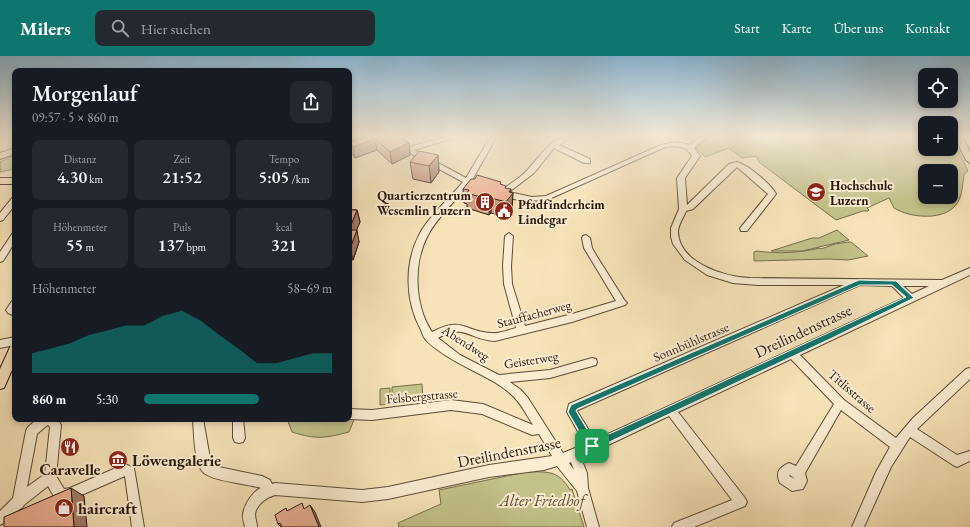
<!DOCTYPE html>
<html lang="de">
<meta charset="utf-8">
<style>
body{margin:0;font-family:"EB Garamond",serif;background:#242831;color:#f1f3f6;height:100vh;display:flex;flex-direction:column;font-size:15px;white-space:nowrap}
*{box-sizing:border-box;margin:0}
p{font-size:13px;color:#9ea1a6}
.icon{flex:none;width:22px;height:22px;fill:none;stroke:currentColor;stroke-width:2;stroke-linecap:round;stroke-linejoin:round}
.map{position:relative;flex:1;overflow:hidden}
.drawer{position:absolute;left:12px;top:12px;width:340px;height:354px;display:flex;flex-direction:column;background:#171b24;border-radius:8px;box-shadow:0 2px 6px #0003}
.drawer>*{flex:none}
.controls{position:absolute;left:918px;top:12px;display:grid;gap:8px}
.controls a{display:grid;place-items:center;width:40px;height:40px;border-radius:8px;background:#171b24;box-shadow:0 2px 6px #0003;font-size:20px}
.pin{position:absolute;display:grid;place-items:center;width:34px;height:34px;color:#fff;margin:-17px;border-radius:8px;box-shadow:0 2px 6px #0006}
.round{display:grid;place-items:center;flex:none;width:42px;height:42px;border-radius:8px;background:#242831}
.headline{display:flex;align-items:center;justify-content:space-between;height:68px;padding:0 20px}
h1{font-size:22px;font-weight:600;line-height:30px}
.figures{display:grid;grid-template-columns:repeat(3,1fr);gap:6px;height:68px;padding:4px 20px}
.figures div{display:grid;align-content:center;border-radius:8px;background:#242831;text-align:center}
.figures b{font-size:17px;font-weight:600}
.figures small{font-size:11px;font-weight:400}
.figures p{font-size:11px}
.chart{height:112px;padding:8px 20px}
.chart p{display:flex;justify-content:space-between}
.chart svg{width:100%;height:72px;margin-top:4px;fill:#0f766e;opacity:.7}
ul{padding:0 20px;list-style:none;font-size:13px}
li{display:grid;grid-template-columns:64px 48px 1fr;align-items:center;height:30px}
li i{height:10px;border-radius:5px;background:#0f766e}
header{display:flex;align-items:center;gap:24px;box-sizing:border-box;height:56px;padding:0 20px;background:#0f766e;color:#fff}
header strong{font-size:19px}
nav{display:flex;gap:22px;margin-inline-start:auto;font-size:14px}
.search{width:280px;height:36px;background:#242831;display:flex;align-items:center;gap:10px;box-sizing:border-box;padding:0 14px;border-radius:8px;color:#9ea1a6;font-size:15px}
.map>svg:first-child{display:block}
</style>
<header>
<strong>Milers</strong>
<div class="search"><svg class="icon" aria-label="search" viewBox="0 0 24 24"><circle cx="10" cy="10" r="6"/><path d="M15 15l6 6"/></svg>Hier suchen</div>
<nav><a>Start</a><a>Karte</a><a>Über uns</a><a>Kontakt</a></nav>
</header>
<div class="map">
<svg width="970" height="471" viewBox="0 0 970 471">
<rect width="100%" height="100%" fill="#f7e3b9"/>
<filter id="stains"><feTurbulence type="fractalNoise" baseFrequency=".005" numOctaves="4"/><feColorMatrix values="0 0 0 0 .2 0 0 0 0 .09 0 0 0 0 .02 0 0 0 .5 -.17"/></filter>
<radialGradient id="worn" r=".72"><stop offset=".6" stop-color="#630" stop-opacity="0"/><stop offset="1" stop-color="#630" stop-opacity=".3"/></radialGradient>
<g fill="#c3c28b" stroke="#766e4c" fill-rule="evenodd">
<path d="M 710,80 L 925,80 L 925,93 L 951,93 L 951,80 L 968,115 L 964,118 C 963,127 962,139 958,146 C 946,166 910,162 894,152 L 889,142 L 867,152 L 869,154 L 868,155 L 863,155 L 836,164 L 759,106 L 756,100 L 742,102 L 729,92 L 705,101 L 694,90 ZM 925,115 L 951,115 L 951,141 L 925,141 Z"/>
<path d="M 15,99 L 15,113 L 0,116 L 0,106 Z"/>
<path d="M 837,174 L 849,184 L 802,195 L 771,195 L 812,182 L 819,182 Z"/>
<path d="M 849,186 L 851,186 L 868,200 L 848,204 L 829,203 L 754,205 L 754,196 L 757,195 C 778,198 799,197 820,192 L 821,193 L 835,188 Z"/>
<path d="M 422,328 L 423,342 L 392,346 L 392,331 Z"/>
<path d="M 390,332 L 390,348 L 380,349 L 380,333 Z"/>
<path d="M 356,359 L 349,376 C 325,382 317,384 292,376 L 287,363 L 349,363 Z"/>
<path d="M 526,416 C 546,416 558,413 570,434 L 572,433 L 584,471 L 399,471 L 398,467 L 441,448 L 439,434 Z"/>
</g>
<g fill="none" stroke-linecap="round" stroke-linejoin="round">
<defs>
<g id="minor">
<path d="M 381,80 L 389,80 L 409,91 L 449,80 L 461,80 L 414,94 L 466,122 L 491,80 L 497,80 L 472,124 L 475,125 L 475,129 L 469,128 C 456,145 438,160 428,179 C 413,207 414,249 432,276 C 463,260 463,275 491,277 C 499,278 508,274 516,272 L 504,228 L 503,210 L 505,180 L 509,177 L 513,180 L 511,210 L 512,228 L 525,270 L 572,258 L 616,245 L 584,192 L 582,182 L 583,180 L 586,179 L 590,182 L 592,192 L 596,199 L 625,245 L 627,247 L 625,249 L 572,266 L 495,285 C 469,284 465,267 438,282 L 460,299 L 499,319 L 550,314 L 592,302 L 596,303 L 597,306 L 596,309 L 550,322 L 510,326 L 521,334 L 528,342 L 563,397 L 585,388 L 567,356 L 569,348 L 844,229 L 758,229 L 733,227 L 707,219 L 685,204 L 673,188 L 671,181 L 671,172 L 679,153 L 677,122 L 692,100 C 687,90 676,89 665,91 L 547,144 C 533,145 508,146 497,136 L 502,134 C 511,127 522,121 529,112 C 542,99 551,80 572,80 L 559,89 L 590,103 L 590,107 L 584,107 L 554,92 L 534,117 L 509,136 L 532,141 L 546,140 L 661,89 L 677,86 L 689,89 L 701,80 L 709,80 L 694,92 L 700,100 L 685,122 L 687,149 L 729,108 L 737,106 C 748,109 771,128 776,138 L 747,175 L 741,175 L 740,173 L 741,171 L 768,138 L 737,111 L 693,153 L 686,155 C 684,161 679,167 678,175 C 678,207 725,221 750,222 L 942,224 L 970,212 L 970,219 L 800,299 L 844,344 L 896,382 L 913,362 L 966,313 L 970,312 L 970,323 L 917,373 L 957,399 L 970,395 L 970,405 L 957,411 L 953,409 L 910,381 L 891,411 L 864,471 L 852,471 L 876,416 L 890,391 L 841,354 L 805,417 L 807,425 L 803,433 L 792,435 L 780,427 C 775,416 779,412 789,407 L 796,410 L 834,348 L 791,303 L 678,356 L 745,442 L 747,446 L 745,450 L 694,471 L 672,471 L 674,467 L 732,444 L 669,360 L 581,402 L 587,417 L 588,432 L 599,471 L 587,471 L 577,435 L 557,410 L 544,414 L 489,421 L 388,443 L 362,446 L 275,439 C 266,442 257,448 255,458 C 255,462 257,467 257,471 L 245,471 C 244,467 242,462 243,458 C 244,449 253,435 261,432 C 249,428 209,425 202,415 C 194,403 194,377 193,363 L 203,363 L 211,408 L 214,410 L 262,420 L 270,424 L 272,428 L 275,427 L 362,434 L 388,431 L 489,409 L 552,400 L 539,378 L 532,379 L 482,358 L 451,354 L 372,364 L 349,363 L 349,353 L 372,354 L 451,344 L 483,348 L 533,369 C 527,360 522,349 514,341 C 495,322 467,314 445,299 C 439,295 430,289 426,284 C 424,282 422,277 421,274 C 405,245 404,207 420,177 C 431,158 449,143 463,126 L 406,95 ZM 860,229 L 892,230 L 904,242 L 595,384 L 577,355 L 578,354 ZM 903,230 L 929,230 L 912,238 ZM 571,406 L 574,414 L 569,407 ZM 790,419 L 795,423 L 789,420 Z"/>
<path d="M 349,83 L 352,85 L 351,87 L 349,88 Z"/>
<path d="M 12,142 L 15,142 L 15,149 L 3,164 L 0,165 L 0,157 Z"/>
<path d="M 15,177 L 15,186 L 3,205 L 0,206 L 0,196 L 12,178 Z"/>
<path d="M 15,243 L 15,260 L 8,257 L 6,254 L 12,245 Z"/>
<path d="M 15,281 L 15,289 L 0,292 L 0,284 Z"/>
<path d="M 37,363 L 57,363 L 61,369 L 56,420 L 64,433 L 70,432 L 125,408 L 134,412 L 144,471 L 132,471 L 125,420 L 70,444 C 56,446 54,441 48,430 L 24,449 L 22,452 C 13,456 9,465 0,469 L 0,455 L 13,442 L 26,375 L 28,371 ZM 48,369 L 50,371 L 45,418 L 27,431 L 37,378 L 45,371 Z"/>
<path d="M 233,363 L 243,363 L 245,382 L 243,386 L 239,387 L 235,386 L 233,382 Z"/>
</g>
<g id="major">
<path d="M 954,80 L 962,80 L 970,96 L 970,107 L 966,104 Z"/>
<path d="M 15,92 L 15,98 L 0,103 L 0,97 Z"/>
<rect x="0" y="122" width="15" height="6"/>
<path d="M 15,287 L 15,307 L 4,332 L 0,333 L 0,313 L 11,289 Z"/>
</g>
</defs>
<use href="#minor" stroke="#5c4c38" stroke-width="2"/>
<use href="#major" stroke="#28190d" stroke-width="2"/>
<use href="#minor" fill="#faedd2" fill-rule="evenodd"/>
<use href="#major" fill="#f7e3b9" fill-rule="evenodd"/>
</g>
<g fill="#cc9881" stroke="#28190d">
<path d="M 349,80 L 396,80 L 409,87 L 410,99 L 392,108 L 377,94 L 355,102 L 352,98 L 349,87 L 350,86 Z"/>
<path d="M 438,99 L 439,116 L 431,127 L 413,123 L 410,106 Z"/>
<path d="M 501,129 L 511,136 L 513,137 L 512,151 L 505,161 L 491,157 L 489,159 L 467,152 L 467,148 L 464,147 L 463,133 Z"/>
<path d="M 349,147 L 350,147 L 351,154 L 357,154 L 360,166 L 356,174 L 359,186 L 353,204 L 349,204 Z"/>
</g>
<g fill="#a67c69" stroke="#28190d">
<path d="M 375,83 L 377,94 L 355,102 L 353,91 Z"/>
<path d="M 409,87 L 410,99 L 392,108 L 390,96 Z"/>
<path d="M 438,99 L 439,116 L 431,127 L 429,110 Z"/>
<path d="M 511,133 L 510,140 L 513,137 L 512,151 L 505,161 L 506,146 L 509,136 Z"/>
<path d="M 491,142 L 491,157 L 489,159 L 490,144 Z"/>
<path d="M 350,147 L 353,159 L 349,160 L 349,149 Z"/>
<path d="M 357,154 L 360,166 L 352,185 L 349,174 Z"/>
<path d="M 357,174 L 359,186 L 353,204 L 350,192 Z"/>
<path d="M 71,432 L 84,440 L 87,471 L 74,471 Z"/>
<path d="M 310,449 L 315,456 L 321,471 L 319,471 Z"/>
<path d="M 280,467 L 284,471 L 281,471 L 278,468 Z"/>
</g>
<g fill="#edb196" stroke="#28190d">
<path d="M 351,80 L 396,80 L 409,87 L 390,96 L 375,83 L 353,91 L 349,87 L 355,85 Z"/>
<path d="M 419,95 L 438,99 L 429,110 L 410,106 Z"/>
<path d="M 477,119 L 501,126 L 500,128 L 506,130 L 505,132 L 511,133 L 509,136 L 513,137 L 506,146 L 491,142 L 490,144 L 467,137 L 469,134 L 463,133 L 471,123 L 475,123 Z"/>
<path d="M 349,154 L 357,154 L 349,174 L 357,174 L 350,192 L 349,192 Z"/>
<path d="M 71,432 L 74,471 L 4,471 L 4,461 Z"/>
<path d="M 302,447 L 304,453 L 310,449 L 319,471 L 282,471 L 280,467 L 278,468 L 275,459 L 286,452 L 287,455 Z"/>
</g>
<linearGradient id="sky" x2="0" y2="1"><stop stop-color="#8bb7d5"/><stop offset="0.55" stop-color="#fbf2e0"/><stop offset="1" stop-color="#fbf2e0" stop-opacity="0"/></linearGradient>
<rect width="970" height="146" fill="url(#sky)"/>
<path fill="#0f766e" stroke="#fff" fill-rule="evenodd" d="M 859,224 L 896,225 L 914,242 L 830,283 L 592,394 L 589,392 L 568,356 L 571,349 ZM 860,229 L 892,229 L 906,241 L 594,385 L 576,355 L 577,353 Z"/>
<defs>
<symbol id="university-disc" viewBox="-11 -11 22 22"><circle r="9.5" fill="#8f2418" stroke="#faedd2"/><path d="M0-5L7-2L0 1L-7-2ZM-4 1L0 2.5L4 1V4Q0 6-4 4Z" fill="#fff"/></symbol>
<symbol id="building-disc" viewBox="-11 -11 22 22"><circle r="9.5" fill="#8f2418" stroke="#faedd2"/><path d="M-4-6H4V6H1V3H-1V6H-4ZM-2.5-4.3h1.7v1.8h-1.7ZM.8-4.3h1.7v1.8H.8ZM-2.5-1h1.7V.8h-1.7ZM.8-1h1.7V.8H.8Z" fill="#fff"/></symbol>
<symbol id="civic-disc" viewBox="-11 -11 22 22"><circle r="9.5" fill="#8f2418" stroke="#faedd2"/><path d="M-.6-6.5H3V-4.5H.6V-3L4-1V1h2V6H-6V1h2V-1L-.6-3ZM-1.2 2.5V6h2.4V2.5Z" fill="#fff"/></symbol>
<symbol id="restaurant-disc" viewBox="-11 -11 22 22"><circle r="9.5" fill="#8f2418" stroke="#faedd2"/><path d="M-5-6h1v4h1v-4h1v4h1v-4h1v5L-1.5 .5V6h-2V.5L-5-1ZM5-6V6H3V1.5H1.5Q1.5-4 5-6Z" fill="#fff"/></symbol>
<symbol id="museum-disc" viewBox="-11 -11 22 22"><circle r="9.5" fill="#8f2418" stroke="#faedd2"/><path d="M0-6L6-3V-2H-6V-3ZM-5-1h2V3h-2ZM-1-1h2V3h-2ZM3-1h2V3H3ZM-6 4H6V6H-6Z" fill="#fff"/></symbol>
<symbol id="shop-disc" viewBox="-11 -11 22 22"><circle r="9.5" fill="#8f2418" stroke="#faedd2"/><path d="M-5-2.5h2.3a2.7 3.5 0 0 1 5.4 0H5L5.5 6h-11ZM-1.5-2.5h3a1.5 2.3 0 0 0-3 0Z" fill="#fff"/></symbol>
</defs>
<g fill-rule="evenodd">
<use href="#university-disc" x="805" y="125" width="22" height="22"/>
<use href="#building-disc" x="474" y="135" width="22" height="22"/>
<use href="#civic-disc" x="493" y="144" width="22" height="22"/>
<use href="#restaurant-disc" x="59" y="380" width="22" height="22"/>
<use href="#museum-disc" x="107" y="393" width="22" height="22"/>
<use href="#shop-disc" x="53" y="441" width="22" height="22"/>
</g>
<g text-anchor="middle" dominant-baseline="central" stroke-width="4" stroke-linejoin="round" paint-order="stroke">
<g font-size="13" font-weight="bold" fill="#28190d" stroke="#faedd2" text-anchor="start">
<text x="830" y="129">Hochschule<tspan x="830" dy="15">Luzern</tspan></text>
<text x="471" y="139" text-anchor="end">Quartierzentrum<tspan x="471" dy="15">Wesemlin Luzern</tspan></text>
<text x="518" y="148">Pfadfinderheim<tspan x="518" dy="15">Lindegar</tspan></text>
</g>
<g font-size="13" fill="#28190d" stroke="#faedd2">
<text transform="translate(534 258) rotate(-15)">Stauffacherweg</text>
<text transform="translate(691 286) rotate(-23)">Sonnbühlstrasse</text>
<text transform="translate(466 287) rotate(33)">Abendweg</text>
<text transform="translate(531 304) rotate(-9)">Geisterweg</text>
<text transform="translate(852 335) rotate(41)">Titlisstrasse</text>
<text transform="translate(422 340) rotate(-5)">Felsbergstrasse</text>
</g>
<g font-size="16" fill="#28190d" stroke="#faedd2">
<text transform="translate(803 275) rotate(-25)">Dreilindenstrasse</text>
<text transform="translate(509 396) rotate(-11)">Dreilindenstrasse</text>
</g>
<g font-size="16" font-weight="bold" fill="#28190d" stroke="#faedd2" text-anchor="start">
<text x="132" y="404">Löwengalerie</text>
<text x="70" y="413" text-anchor="middle">Caravelle</text>
<text x="78" y="452">haircraft</text>
</g>
<g font-size="16" font-style="italic" fill="#564c33" stroke="#faedd2">
<text x="542" y="444">Alter Friedhof</text>
</g>
</g>
<rect width="100%" height="100%" filter="url(#stains)"/>
<rect width="100%" height="100%" fill="url(#worn)"/>
</svg>
<div class="controls">
<a><svg class="icon" aria-label="locate" viewBox="0 0 24 24"><circle cx="12" cy="12" r="6"/><path d="M12 2v4M12 18v4M2 12h4M18 12h4"/></svg></a>
<a>+</a>
<a>−</a>
</div>
<div class="pin" style="left:592px;top:390px;background:#1e9e55"><svg class="icon" aria-label="arrive" viewBox="0 0 24 24"><path d="M6 21V4h12l-3 4 3 4H6"/></svg></div>
<section class="drawer">
<div class="headline"><div><h1>Morgenlauf</h1><p>09:57 · 5 × 860 m</p></div><a class="round"><svg class="icon" aria-label="share" viewBox="0 0 24 24"><path d="M12 15V3M7 8l5-5 5 5M5 13v7h14v-7"/></svg></a></div>
<div class="figures">
<div><p>Distanz</p><b>4.30<small> km</small></b></div>
<div><p>Zeit</p><b>21:52</b></div>
<div><p>Tempo</p><b>5:05<small> /km</small></b></div>
</div>
<div class="figures">
<div><p>Höhenmeter</p><b>55<small> m</small></b></div>
<div><p>Puls</p><b>137<small> bpm</small></b></div>
<div><p>kcal</p><b>321</b></div>
</div>
<div class="chart"><p><span>Höhenmeter</span>58–69 m</p>
<svg viewBox="0 0 160 44" preserveAspectRatio="none"><path d="M0 44V32L10 29L20 26L30 21L40 18L50 15L60 15L70 9L80 6L90 12L100 21L110 29L120 38L130 38L140 35L150 32L160 32V44z"/></svg>
</div>
<ul>
<li><b>860 m</b>5:30<i style="width:61%"></i></li>
</ul>
</section>
</div>
